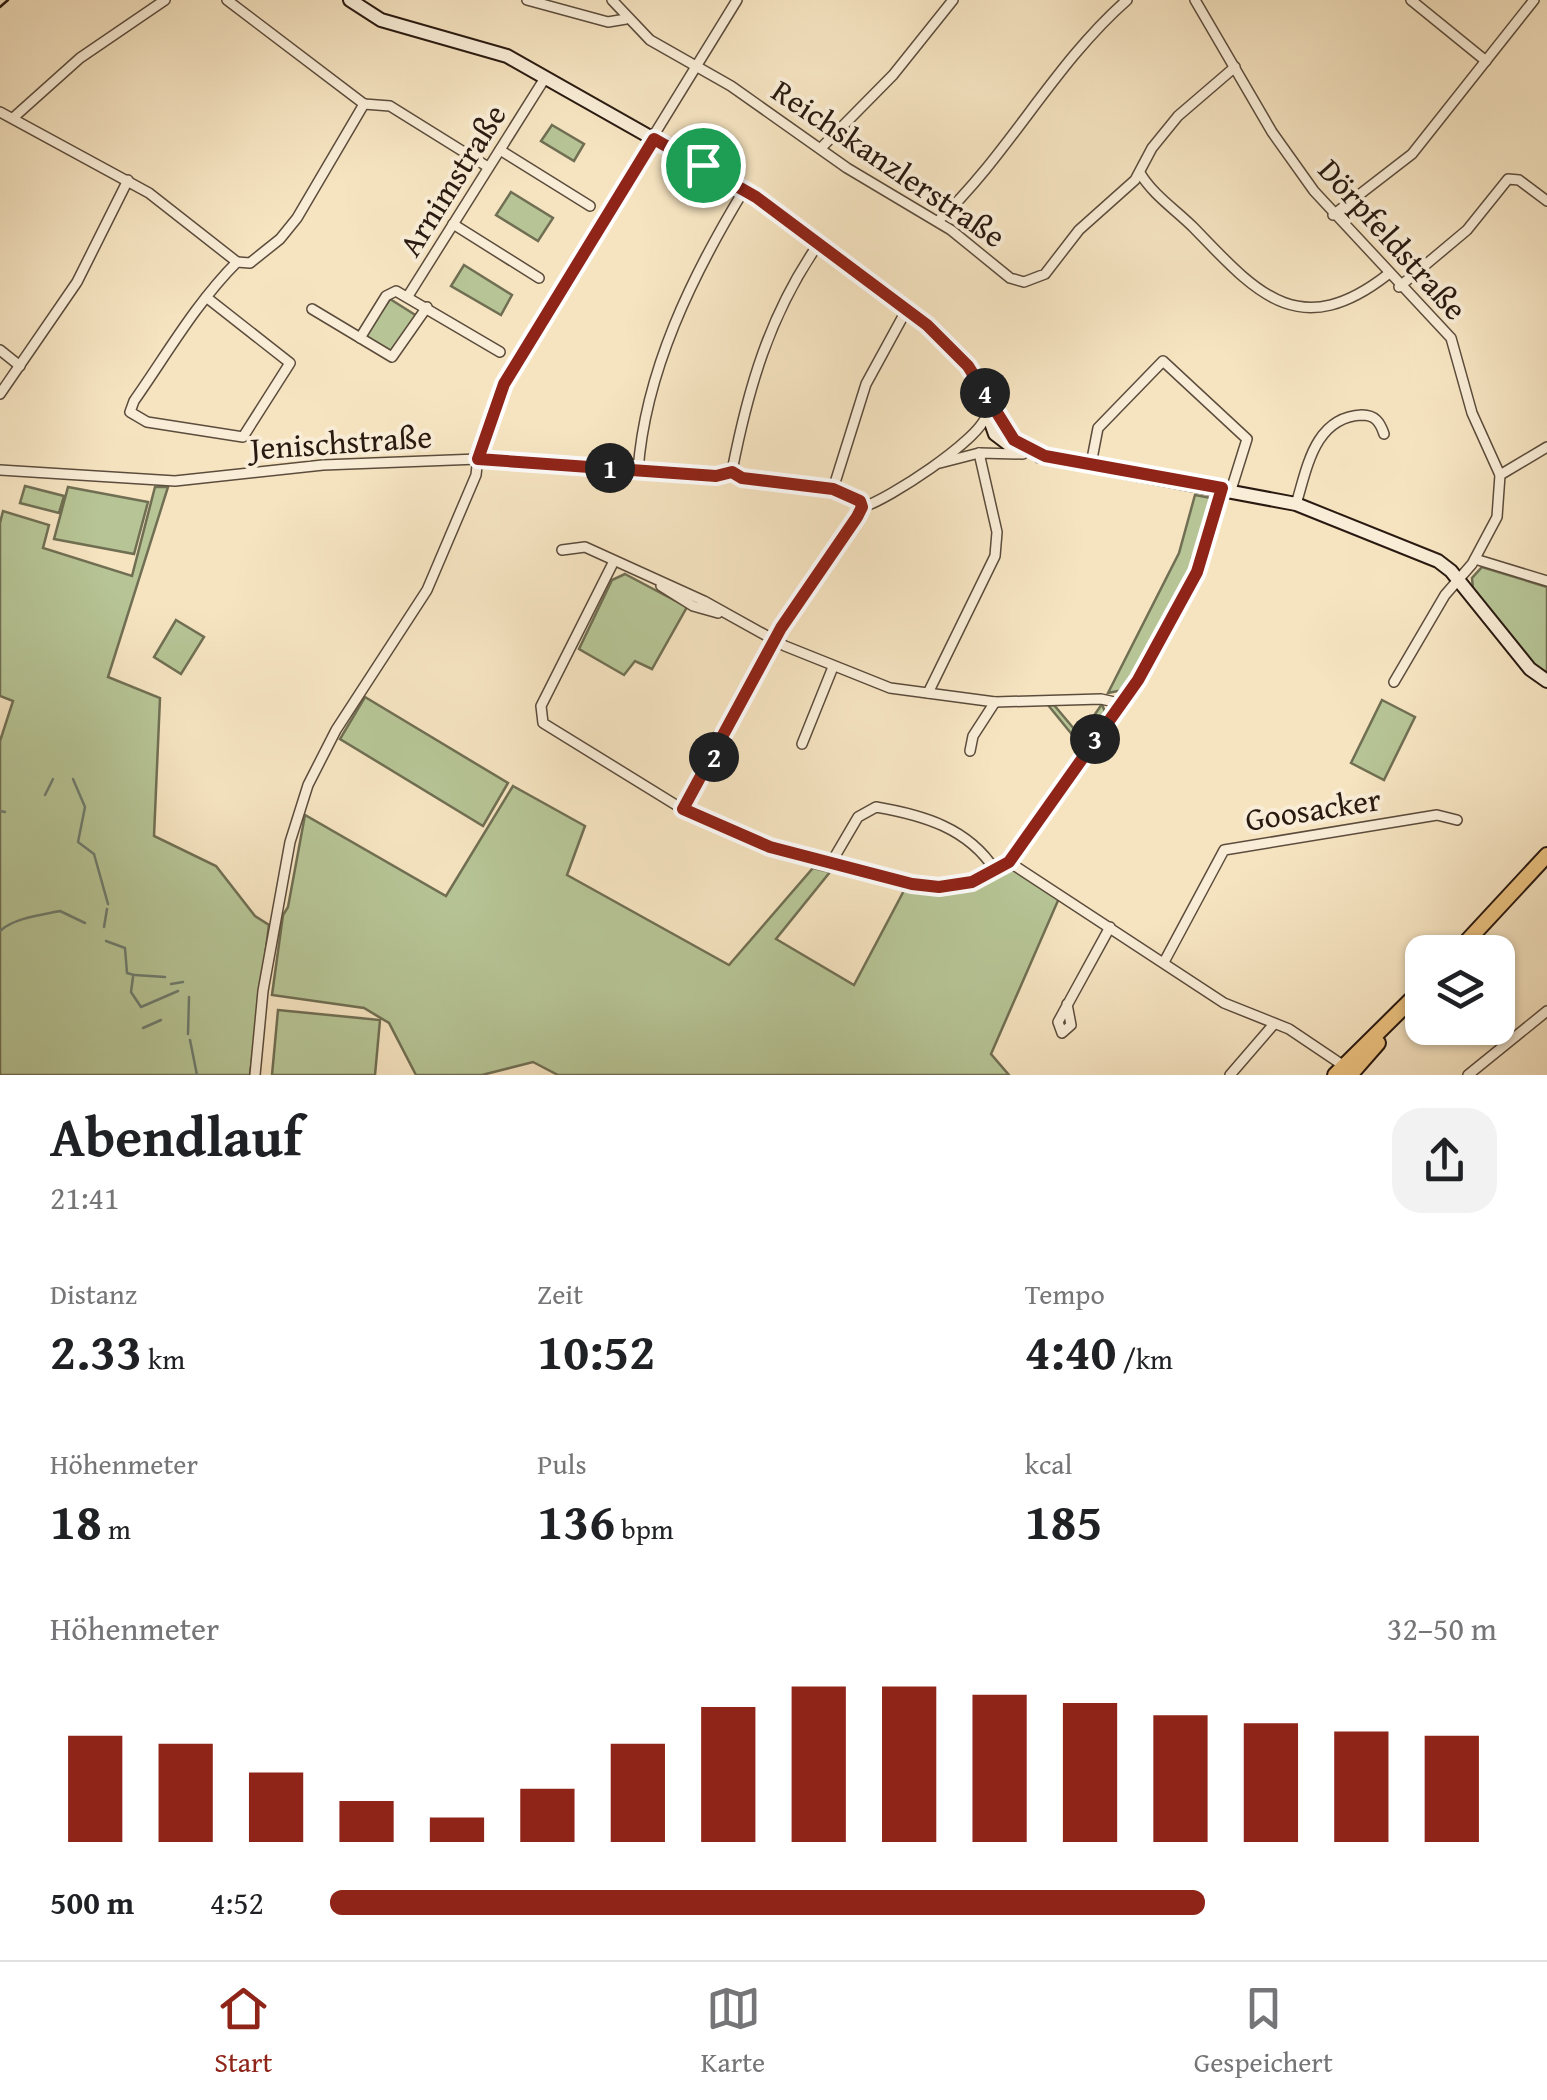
<!DOCTYPE html>
<html lang="de">
<meta charset="utf-8">
<style>
body{margin:0;font-family:"Gentium Book Plus",serif;background:#f2f2f2;color:#202124;height:100vh;display:flex;flex-direction:column;font-size:38px;white-space:nowrap}
*{box-sizing:border-box;margin:0}
p{font-size:32px;color:#757577}
.icon{flex:none;width:55px;height:55px;fill:none;stroke:currentColor;stroke-width:2;stroke-linecap:round;stroke-linejoin:round}
.map{position:relative;height:1075px;overflow:hidden}
.side{display:flex;flex-direction:column;background:#fff;flex:1}
.side>*{flex:none}
.tools{position:absolute;left:1405px;top:935px;display:grid;gap:20px}
.tools a{display:grid;place-items:center;width:110px;height:110px;border-radius:20px;background:#fff;box-shadow:0 2px 8px #0004;font-size:50px}
.pin{position:absolute;display:grid;place-items:center;width:85px;height:85px;color:#fff;margin:-42px;border:5px solid #fff;border-radius:50%;box-shadow:0 2px 10px #0007}
.km{position:absolute;width:50px;height:50px;margin:-25px;border-radius:50%;background:#222;color:#fff;font-size:28px;line-height:50px;text-align:center}
.round{display:grid;place-items:center;flex:none;width:105px;height:105px;border-radius:30px;background:#f2f2f2}
.headline{display:flex;align-items:center;justify-content:space-between;height:170px;padding:0 50px}
h1{font-size:55px;font-weight:700;line-height:75px}
.stats{display:grid;grid-template-columns:repeat(3,1fr);gap:15px;height:170px;padding:10px 50px}
.stats div{display:grid;align-content:center}
.stats b{font-size:50px;font-weight:700}
.stats small{font-size:28px;font-weight:400}
.stats p{font-size:28px}
.chart{height:280px;padding:20px 50px}
.chart p{display:flex;justify-content:space-between}
.chart svg{width:100%;height:180px;margin-top:10px;stroke:#8f2418;stroke-width:6}
ul{padding:0 50px;list-style:none;font-size:32px}
li{display:grid;grid-template-columns:160px 120px 1fr;align-items:center;height:75px}
li i{height:25px;border-radius:12px;background:#8f2418}
.tab-bar{display:flex;justify-content:space-around;align-items:center;height:140px;border-top:2px solid #e0e0e0;background:#fff;font-size:28px;color:#757577}
.tab-bar a{display:grid;justify-items:center;gap:5px}
.tab-bar .on{color:#8f2418}
.map>svg:first-child{display:block}
</style>
<div class="map">
<svg width="1547" height="1075" viewBox="0 0 1547 1075">
<rect width="100%" height="100%" fill="#f6e4c1"/>
<filter id="stains"><feTurbulence type="fractalNoise" baseFrequency=".002" numOctaves="4"/><feColorMatrix values="0 0 0 0 .2 0 0 0 0 .09 0 0 0 0 .02 0 0 0 .5 -.17"/></filter>
<radialGradient id="worn" r=".72"><stop offset=".6" stop-color="#630" stop-opacity="0"/><stop offset="1" stop-color="#630" stop-opacity=".3"/></radialGradient>
<g fill="#b7c596" stroke="#706f53" stroke-width="2.5">
<path d="M 552,125 L 584,144 L 574,161 L 541,141 Z"/>
<path d="M 511,192 L 553,218 L 538,241 L 496,215 Z"/>
<path d="M 464,265 L 512,295 L 501,315 L 451,286 Z"/>
<path d="M 390,299 L 417,316 L 390,353 L 367,338 L 367,333 Z"/>
<path d="M 25,486 L 64,496 L 59,513 L 20,503 Z"/>
<path d="M 68,487 L 148,502 L 134,554 L 54,539 Z"/>
<path d="M 155,487 L 168,487 L 108,677 L 160,698 L 154,836 L 216,866 L 255,916 L 269,925 L 250,1075 L 0,1075 L 0,741 L 13,701 L 0,696 L 0,523 L 3,511 L 49,525 L 43,548 L 132,576 Z"/>
<path d="M 1195,495 L 1211,498 L 1208,508 L 1213,510 L 1192,558 L 1198,560 L 1128,689 L 1108,693 L 1179,553 Z"/>
<path d="M 1482,567 L 1547,587 L 1547,675 L 1532,662 L 1473,589 L 1472,578 Z"/>
<path d="M 625,574 L 687,607 L 652,669 L 635,661 L 624,675 L 579,649 L 612,580 Z"/>
<path d="M 176,620 L 204,637 L 181,674 L 154,657 Z"/>
<path d="M 365,697 L 508,783 L 483,826 L 340,739 Z"/>
<path d="M 1382,700 L 1415,717 L 1384,780 L 1351,763 Z"/>
<path d="M 1102,704 L 1106,715 L 1083,748 L 1048,705 L 1054,705 L 1080,736 Z"/>
<path d="M 513,786 L 585,826 L 567,875 L 729,965 L 813,868 L 830,872 L 776,939 L 854,985 L 908,883 L 964,884 L 1009,862 L 1060,896 L 991,1054 L 1009,1075 L 558,1075 L 533,1062 L 482,1075 L 416,1075 L 389,1023 L 364,1008 L 272,995 L 283,915 L 288,907 L 305,815 L 446,896 Z"/>
<path d="M 278,1010 L 380,1020 L 375,1075 L 272,1075 Z"/>
</g>
<g fill="none" stroke-linecap="round" stroke-linejoin="round">
<g stroke="#6f7d6f" stroke-width="2.5">
<path d="M 73,779 L 85,807 L 78,842 L 94,854 L 108,904"/>
<path d="M 45,795 L 53,779"/>
<path d="M 0,811 L 5,812"/>
<path d="M 104,927 L 107,909"/>
<path d="M 0,931 C 14,918 41,915 60,911 L 85,923"/>
<path d="M 106,941 L 125,948 L 127,973 L 134,975"/>
<path d="M 135,975 L 165,977"/>
<path d="M 133,977 L 131,992 L 141,1007 L 178,991"/>
<path d="M 171,984 L 183,982"/>
<path d="M 143,1028 L 161,1020"/>
<path d="M 188,1034 L 189,997"/>
<path d="M 190,1040 L 197,1075"/>
</g>
<defs>
<g id="street">
<path d="M 227,0 L 364,104"/>
<path d="M 527,0 L 608,22 L 626,19"/>
<path d="M 612,0 L 650,40 L 731,86 L 847,168 L 951,230 L 1010,278 L 1024,282 L 1045,274 L 1079,230 L 1135,180 L 1152,148 L 1178,116 L 1235,67"/>
<path d="M 1195,0 L 1272,132 L 1314,191 L 1451,338 L 1472,413 L 1500,475 L 1497,517 L 1472,564 L 1445,595 L 1394,682"/>
<path d="M 1411,0 L 1486,61"/>
<path d="M 364,104 L 390,106 L 488,167"/>
<path d="M 0,112 L 149,193 L 237,262"/>
<path d="M 13,118 L 80,58 L 165,0"/>
<path d="M 821,148 L 893,75 L 953,0"/>
<path d="M 500,150 L 590,206"/>
<path d="M 1140,173 C 1153,195 1176,210 1194,228 C 1255,291 1298,344 1387,275"/>
<path d="M 1333,215 L 1412,154 L 1534,0"/>
<path d="M 938,221 C 1009,154 1054,64 1127,0"/>
<path d="M 453,224 L 539,278"/>
<path d="M 561,286 L 737,0"/>
<path d="M 1399,287 L 1467,230 L 1508,179 L 1519,180 L 1547,201"/>
<path d="M 408,296 L 545,78"/>
<path d="M 206,297 L 290,363 L 243,437 L 147,422 L 130,412 L 134,401 C 167,354 196,303 237,262 L 250,263 L 280,239 L 297,218 L 364,104"/>
<path d="M 312,309 L 392,357 L 427,307"/>
<path d="M 360,338 L 386,296 L 396,291 L 500,352"/>
<path d="M 0,350 L 20,366"/>
<path d="M 0,394 L 77,282 L 128,180"/>
<path d="M 940,463 L 979,453 L 1023,454"/>
<path d="M 1091,464 L 1098,428 L 1163,361 L 1247,439 L 1231,490"/>
<path d="M 0,470 L 175,481 L 323,465 L 478,459 L 716,476 L 732,471 L 742,478 L 833,489 L 860,501 L 863,507"/>
<path d="M 638,471 C 645,371 693,274 744,190"/>
<path d="M 732,471 C 748,389 769,316 817,246"/>
<path d="M 1500,475 L 1547,447"/>
<path d="M 833,489 L 866,384 L 907,309"/>
<path d="M 1296,504 C 1307,469 1314,417 1362,415 C 1375,415 1380,422 1384,434"/>
<path d="M 863,507 C 889,499 978,441 986,416"/>
<path d="M 562,550 L 585,547 L 704,601 L 785,646 L 890,688 L 995,702 L 1101,699 L 1119,703"/>
<path d="M 1475,559 L 1547,581"/>
<path d="M 614,561 L 541,706 L 543,723 L 676,805 L 749,840 L 912,884 L 938,887 L 972,882 L 1017,855 L 1130,692 L 1197,572 L 1223,488"/>
<path d="M 661,586 L 693,606 L 718,613"/>
<path d="M 928,693 L 995,556 L 997,532 L 979,453"/>
<path d="M 802,744 L 833,667"/>
<path d="M 970,751 L 973,736 L 995,702"/>
<path d="M 706,768 L 712,743 L 727,724 L 781,627 L 863,507"/>
<path d="M 683,809 L 720,748 L 727,724"/>
<path d="M 1009,862 L 1224,1003 L 1289,1029 L 1347,1068"/>
<path d="M 831,863 L 858,817 L 876,807 C 923,815 968,828 995,870"/>
<path d="M 1164,962 L 1224,850 L 1437,815 L 1457,820"/>
<path d="M 1067,1004 L 1071,1025 L 1062,1033 L 1058,1022 L 1070,1000 L 1110,927"/>
<path d="M 255,1075 L 263,991 L 290,842 L 308,785 L 336,730 L 427,590 L 476,475 L 479,447 L 504,384 L 629,178"/>
<path d="M 1230,1075 L 1274,1024"/>
<path d="M 1468,1075 L 1547,1011"/>
</g>
<g id="secondary">
<path d="M 350,0 L 381,20 L 507,56 L 756,197 L 935,332 L 968,366 L 1010,437 L 1045,456"/>
<path d="M 981,394 L 995,434 L 1016,450"/>
<path d="M 1040,456 L 1296,504 L 1438,561 L 1451,571 L 1530,669 L 1547,681"/>
</g>
<g id="primary">
<path d="M 1457,952 L 1547,855"/>
<path d="M 1335,1075 L 1422,989"/>
<path d="M 1350,1075 L 1378,1043"/>
</g>
</defs>
<use href="#street" stroke="#5c4c3c" stroke-width="12"/>
<use href="#secondary" stroke="#291910" stroke-width="16"/>
<use href="#primary" stroke="#291910" stroke-width="18"/>
<use href="#street" stroke="#f9edd7" stroke-width="9"/>
<use href="#secondary" stroke="#f9edd7" stroke-width="12"/>
<use href="#primary" stroke="#ebc280" stroke-width="14"/>
<path stroke="#291910" stroke-width="2.5" d="M 0,7 L 8,0"/>
</g>
<g fill="none" stroke-linecap="round" stroke-linejoin="round">
<defs>
<path id="route" d="M 654,139 L 756,197 L 927,325 L 968,366 L 1014,440 L 1045,456 L 1222,488 L 1197,572 L 1138,680 L 1009,862 L 972,882 L 939,887 L 912,884 L 770,847 L 683,809 L 781,628 L 857,517 L 862,507 L 860,501 L 833,489 L 742,478 L 732,472 L 716,476 L 478,459 L 504,384 Z"/>
</defs>
<use href="#route" stroke="#fff" stroke-width="20"/>
<use href="#route" stroke="#8f2418" stroke-width="12"/>
</g>
<g text-anchor="middle" dominant-baseline="central" stroke-width="8" stroke-linejoin="round" paint-order="stroke">
<g font-size="32" fill="#291910" stroke="#f9edd7">
<text transform="translate(889 163) rotate(34)">Reichskanzlerstraße</text>
<text transform="translate(452 180) rotate(-58)">Arnimstraße</text>
<text transform="translate(1393 239) rotate(48)">Dörpfeldstraße</text>
<text transform="translate(341 442) rotate(-4)">Jenischstraße</text>
<text transform="translate(1313 809) rotate(-9)">Goosacker</text>
</g>
</g>
<rect width="100%" height="100%" filter="url(#stains)"/>
<rect width="100%" height="100%" fill="url(#worn)"/>
</svg>
<div class="tools">
<a><svg class="icon" aria-label="layers" viewBox="0 0 24 24"><path d="M12 4l9 5-9 5-9-5zM3 14l9 5 9-5"/></svg></a>
</div>
<div class="pin" style="left:703px;top:165px;background:#1e9e55"><svg class="icon" aria-label="arrive" viewBox="0 0 24 24"><path d="M6 21V4h12l-3 4 3 4H6"/></svg></div>
<b class="km" style="left:610px;top:468px">1</b>
<b class="km" style="left:714px;top:757px">2</b>
<b class="km" style="left:1095px;top:739px">3</b>
<b class="km" style="left:985px;top:393px">4</b>
</div>
<section class="side">
<div class="headline"><div><h1>Abendlauf</h1><p>21:41</p></div><a class="round"><svg class="icon" aria-label="share" viewBox="0 0 24 24"><path d="M12 15V3M7 8l5-5 5 5M5 13v7h14v-7"/></svg></a></div>
<div class="stats">
<div><p>Distanz</p><b>2.33<small> km</small></b></div>
<div><p>Zeit</p><b>10:52</b></div>
<div><p>Tempo</p><b>4:40<small> /km</small></b></div>
</div>
<div class="stats">
<div><p>Höhenmeter</p><b>18<small> m</small></b></div>
<div><p>Puls</p><b>136<small> bpm</small></b></div>
<div><p>kcal</p><b>185</b></div>
</div>
<div class="chart"><p><span>Höhenmeter</span>32–50 m</p>
<svg viewBox="0 0 160 44" preserveAspectRatio="none"><path d="M5 44V18M15 44V20M25 44V27M35 44V34M45 44V38M55 44V31M65 44V20M75 44V11M85 44V6M95 44V6M105 44V8M115 44V10M125 44V13M135 44V15M145 44V17M155 44V18"/></svg>
</div>
<ul>
<li><b>500 m</b>4:52<i style="width:75%"></i></li>
</ul>
</section>
<nav class="tab-bar">
<a class="on"><svg class="icon" aria-label="home" viewBox="0 0 24 24"><path d="M3 11l9-7 9 7M6 9v11h12V9"/></svg>Start</a>
<a><svg class="icon" aria-label="map" viewBox="0 0 24 24"><path d="M3 6l6-2 6 2 6-2v14l-6 2-6-2-6 2zM9 4v14M15 6v14"/></svg>Karte</a>
<a><svg class="icon" aria-label="saved" viewBox="0 0 24 24"><path d="M7 4h10v16l-5-4-5 4z"/></svg>Gespeichert</a>
</nav>
